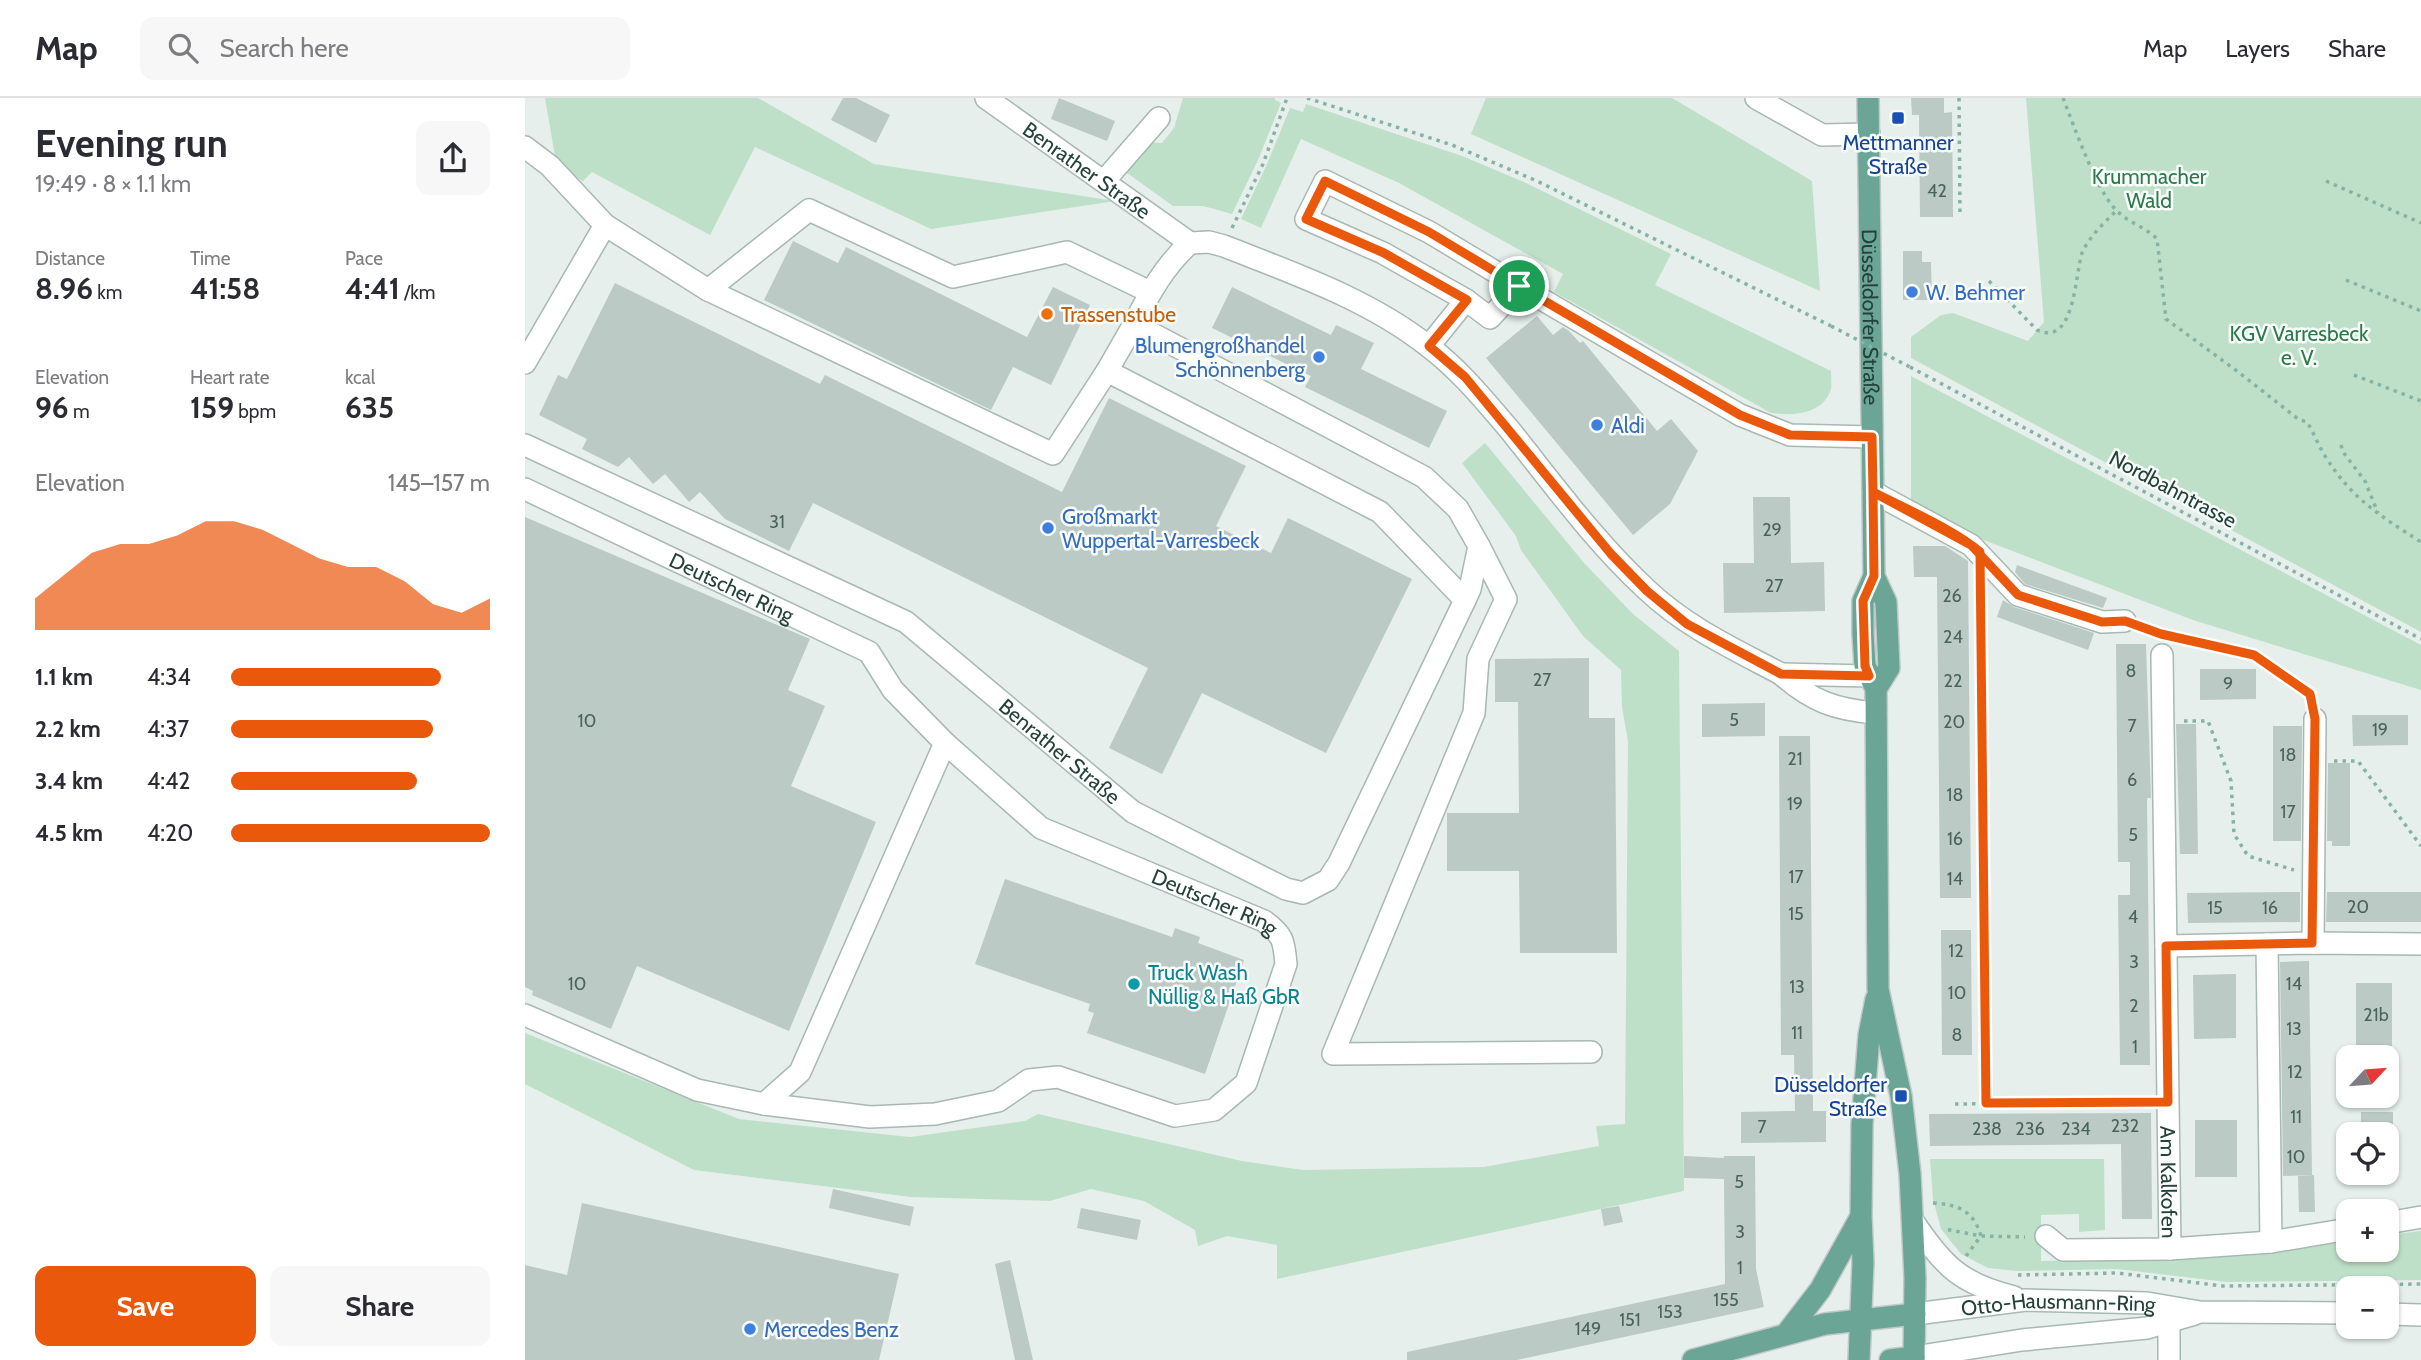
<!DOCTYPE html>
<meta charset="utf-8">
<style>
body{margin:0;font-family:Cabin,sans-serif;background:#f7f7f7;color:#2b2b33;height:100vh;display:flex;flex-direction:column;font-size:26px;white-space:nowrap}
*{box-sizing:border-box;margin:0}
p{font-size:23px;color:#7c7c81}
.icon{flex:none;width:38px;height:38px;fill:none;stroke:currentColor;stroke-width:2;stroke-linecap:round;stroke-linejoin:round}
.map{position:relative;flex:1;overflow:hidden}
.side{display:flex;flex-direction:column;background:#fff;width:525px}
.side>*{flex:none}
.needle{width:46px;rotate:64deg}
.fabs{position:absolute;left:1811px;top:947px;display:grid;gap:14px}
.fabs a{display:grid;place-items:center;width:63px;height:63px;border-radius:14px;background:#fff;box-shadow:0 2px 5px #0004;font-size:35px}
.pin{position:absolute;display:grid;place-items:center;width:60px;height:60px;color:#fff;margin:-30px;border:4px solid #fff;border-radius:50%;box-shadow:0 2px 7px #0007}
.round{display:grid;place-items:center;flex:none;width:74px;height:74px;border-radius:14px;background:#f7f7f7}
.headline{display:flex;align-items:center;justify-content:space-between;height:119px;padding:0 35px}
h1{font-size:38px;font-weight:800;line-height:52px}
.stats{display:grid;grid-template-columns:repeat(3,1fr);gap:10px;height:119px;padding:7px 35px}
.stats div{display:grid;align-content:center}
.stats b{font-size:30px;font-weight:800}
.stats small{font-size:19px;font-weight:400}
.stats p{font-size:19px}
.chart{height:196px;padding:14px 35px}
.chart p{display:flex;justify-content:space-between}
.chart svg{width:100%;height:126px;margin-top:7px;fill:#ea580c;opacity:.7}
.button{display:flex;gap:14px;margin-top:auto;padding:14px 35px}
.button a{flex:1;height:80px;border-radius:14px;background:#ea580c;color:#fff;font-size:28px;font-weight:800;line-height:80px;text-align:center}
.button a+a{background:#f7f7f7;color:#2b2b33}
ul{padding:0 35px;list-style:none;font-size:23px}
li{display:grid;grid-template-columns:112px 84px 1fr;align-items:center;height:52px}
li i{height:18px;border-radius:9px;background:#ea580c}
header{display:flex;align-items:center;gap:42px;box-sizing:border-box;height:98px;padding:0 35px;background:#fff;border-bottom:2px solid #e1e1e2}
header strong{font-size:33px}
nav{display:flex;gap:38px;margin-inline-start:auto;font-size:24px}
.search{width:490px;height:63px;background:#f7f7f7;display:flex;align-items:center;gap:18px;box-sizing:border-box;padding:0 24px;border-radius:14px;color:#7c7c81;font-size:26px}
main{display:flex;flex:1;min-height:0}
.map>svg:first-child{display:block}
</style>
<header>
<strong>Map</strong>
<div class="search"><svg class="icon" aria-label="search" viewBox="0 0 24 24"><circle cx="10" cy="10" r="6"/><path d="M15 15l6 6"/></svg>Search here</div>
<nav><a>Map</a><a>Layers</a><a>Share</a></nav>
</header>
<main>
<section class="side">
<div class="headline"><div><h1>Evening run</h1><p>19:49 · 8 × 1.1 km</p></div><a class="round"><svg class="icon" aria-label="share" viewBox="0 0 24 24"><path d="M12 15V3M7 8l5-5 5 5M5 13v7h14v-7"/></svg></a></div>
<div class="stats">
<div><p>Distance</p><b>8.96<small> km</small></b></div>
<div><p>Time</p><b>41:58</b></div>
<div><p>Pace</p><b>4:41<small> /km</small></b></div>
</div>
<div class="stats">
<div><p>Elevation</p><b>96<small> m</small></b></div>
<div><p>Heart rate</p><b>159<small> bpm</small></b></div>
<div><p>kcal</p><b>635</b></div>
</div>
<div class="chart"><p><span>Elevation</span>145–157 m</p>
<svg viewBox="0 0 160 44" preserveAspectRatio="none"><path d="M0 44V33L10 25L20 17L30 14L40 14L50 11L60 6L70 6L80 9L90 14L100 19L110 22L120 22L130 27L140 35L150 38L160 33V44z"/></svg>
</div>
<ul>
<li><b>1.1 km</b>4:34<i style="width:81%"></i></li>
<li><b>2.2 km</b>4:37<i style="width:78%"></i></li>
<li><b>3.4 km</b>4:42<i style="width:72%"></i></li>
<li><b>4.5 km</b>4:20<i style="width:100%"></i></li>
</ul>
<div class="button"><a>Save</a><a>Share</a></div>
</section>
<div class="map">
<svg width="1896" height="1262" viewBox="0 0 1896 1262">
<rect width="100%" height="100%" fill="#e6efeb"/>
<g fill="#bfe0c8">
<path d="M 20,0 L 233,0 L 349,66 L 590,103 L 406,131 L 230,49 L 185,137 L 67,74 L 58,83 L 32,70 Z"/>
<path d="M 658,0 L 750,0 L 750,2 L 756,5 L 733,62 L 707,116 L 678,108 L 648,108 L 598,72 L 616,44 L 637,45 L 649,30 Z"/>
<path d="M 961,0 L 1147,0 L 1287,83 L 1295,193 L 946,36 Z"/>
<path d="M 1501,0 L 1896,0 L 1896,534 L 1386,260 L 1386,239 L 1416,217 L 1428,215 L 1503,243 L 1519,224 Z"/>
<path d="M 781,6 L 937,58 L 999,84 L 1146,156 L 1130,187 L 1306,273 C 1306,279 1307,286 1306,291 C 1298,317 1267,318 1246,315 L 1029,194 L 1038,176 L 874,85 L 776,41 L 736,130 L 716,121 L 742,66 L 765,10 L 778,14 Z"/>
<path d="M 1386,278 L 1896,547 L 1896,592 L 1668,522 L 1456,441 L 1386,402 Z"/>
<path d="M 960,345 L 1060,466 L 1108,516 L 1154,553 L 1159,1093 L 752,1181 L 752,1147 L 702,1138 L 673,1148 L 670,1132 L 619,1103 L 566,1091 L 525,1103 L 386,1099 L 169,1072 L 0,986 L 0,935 L 214,1021 L 385,1039 L 500,1023 L 513,1016 L 717,1063 L 778,1072 L 959,1069 L 1074,1048 L 1071,1028 L 1100,1026 L 1103,643 L 1097,609 L 1096,572 L 1058,538 L 996,452 L 991,438 L 937,365 Z"/>
<path d="M 1405,1061 L 1579,1061 L 1580,1132 L 1554,1134 L 1554,1116 L 1516,1117 L 1516,1163 L 1637,1161 L 1727,1156 L 1823,1142 L 1824,1152 L 1862,1152 L 1862,1137 L 1896,1133 L 1896,1182 L 1702,1184 L 1592,1171 L 1492,1173 L 1463,1170 L 1436,1156 L 1416,1131 L 1408,1101 Z"/>
</g>
<g fill="#bbcac4">
<path d="M 318,0 L 331,0 L 365,17 L 351,45 L 306,22 Z"/>
<path d="M 534,0 L 590,23 L 582,43 L 526,21 Z"/>
<path d="M 1386,0 L 1419,0 L 1419,15 L 1427,14 L 1428,119 L 1395,119 L 1394,17 L 1387,17 Z"/>
<path d="M 268,143 L 313,165 L 321,149 L 502,239 L 528,189 L 565,207 L 526,287 L 488,269 L 466,312 L 239,202 Z"/>
<path d="M 1378,153 L 1397,153 L 1397,164 L 1406,164 L 1407,202 L 1378,202 Z"/>
<path d="M 90,185 L 295,286 L 300,277 L 537,394 L 584,300 L 721,368 L 691,428 L 746,455 L 763,420 L 887,481 L 801,655 L 677,595 L 637,676 L 584,650 L 623,570 L 288,405 L 264,453 L 200,421 L 175,394 L 164,404 L 140,376 L 128,386 L 104,359 L 93,369 L 57,351 L 62,341 L 14,317 L 33,277 L 42,281 Z"/>
<path d="M 707,189 L 806,237 L 811,227 L 849,245 L 836,271 L 922,313 L 904,350 L 780,289 L 786,278 L 687,230 Z"/>
<path d="M 1012,218 L 1028,237 L 1038,229 L 1044,233 L 1055,245 L 1058,243 L 1132,333 L 1146,321 L 1173,353 L 1145,406 L 1108,437 L 961,260 Z"/>
<path d="M 1228,399 L 1265,399 L 1266,465 L 1299,464 L 1300,513 L 1199,515 L 1198,465 L 1229,465 Z"/>
<path d="M 0,419 L 285,541 L 263,592 L 300,608 L 266,688 L 351,724 L 264,933 L 112,868 L 86,931 L 7,897 L 8,893 L 0,889 Z"/>
<path d="M 1388,448 L 1420,448 L 1443,463 L 1446,800 L 1415,800 L 1412,479 L 1389,479 Z"/>
<path d="M 1492,467 L 1582,500 L 1578,510 L 1500,486 L 1490,474 Z"/>
<path d="M 1478,502 L 1489,509 L 1569,535 L 1563,552 L 1472,519 Z"/>
<path d="M 1591,546 L 1621,546 L 1626,700 L 1622,700 L 1625,967 L 1595,967 L 1593,797 L 1605,797 L 1605,764 L 1593,764 Z"/>
<path d="M 1064,560 L 1064,620 L 1090,620 L 1092,855 L 995,855 L 994,773 L 922,773 L 922,715 L 994,715 L 993,604 L 970,604 L 970,561 Z"/>
<path d="M 1675,571 L 1731,571 L 1731,601 L 1675,602 Z"/>
<path d="M 1240,605 L 1240,638 L 1177,639 L 1177,606 Z"/>
<path d="M 1827,617 L 1883,617 L 1883,647 L 1828,648 Z"/>
<path d="M 1651,626 L 1671,626 L 1673,756 L 1655,756 Z"/>
<path d="M 1748,628 L 1777,628 L 1776,743 L 1748,743 Z"/>
<path d="M 1254,638 L 1285,638 L 1288,1013 L 1301,1013 L 1301,1044 L 1216,1045 L 1216,1014 L 1270,1013 L 1269,957 L 1256,957 Z"/>
<path d="M 1803,665 L 1825,665 L 1825,748 L 1807,748 L 1807,743 L 1802,743 Z"/>
<path d="M 480,781 L 647,839 L 650,830 L 675,839 L 673,845 L 719,862 L 680,976 L 562,935 L 569,915 L 563,913 L 565,906 L 450,866 Z"/>
<path d="M 1775,794 L 1775,824 L 1663,825 L 1662,795 Z"/>
<path d="M 1802,794 L 1896,794 L 1896,824 L 1801,824 Z"/>
<path d="M 1416,832 L 1446,832 L 1447,957 L 1417,957 Z"/>
<path d="M 1784,863 L 1787,1077 L 1758,1078 L 1755,864 Z"/>
<path d="M 1711,876 L 1711,940 L 1669,941 L 1668,877 Z"/>
<rect x="1831" y="885" width="36" height="63"/>
<rect x="1836" y="1014" width="32" height="22"/>
<path d="M 1626,1015 L 1627,1121 L 1597,1121 L 1596,1046 L 1405,1048 L 1404,1016 Z"/>
<rect x="1670" y="1022" width="42" height="57"/>
<path d="M 1159,1058 L 1199,1060 L 1199,1058 L 1230,1058 L 1231,1171 L 1239,1209 L 992,1262 L 882,1262 L 882,1254 L 1200,1186 L 1199,1081 L 1159,1080 Z"/>
<path d="M 1789,1077 L 1790,1114 L 1774,1114 L 1773,1078 Z"/>
<path d="M 308,1091 L 389,1109 L 385,1128 L 304,1110 Z"/>
<path d="M 57,1105 L 374,1176 L 354,1262 L 0,1262 L 0,1167 L 42,1177 Z"/>
<path d="M 1094,1108 L 1098,1124 L 1079,1128 L 1076,1111 Z"/>
<path d="M 556,1110 L 616,1122 L 612,1142 L 552,1130 Z"/>
<path d="M 485,1162 L 508,1262 L 490,1262 L 470,1166 Z"/>
</g>
<g fill="none" stroke-linecap="round" stroke-linejoin="round">
<defs>
<g id="minor">
<path id="s1" d="M 461,0 L 665,145 L 684,144 L 699,148 C 770,176 843,201 903,248 C 934,271 959,302 984,331 C 1028,386 1070,444 1122,492 C 1161,529 1209,551 1256,576"/>
<path d="M 1231,0 L 1297,37 L 1344,36"/>
<path d="M 0,49 L 25,68 L 80,127 L 183,192 L 284,112 L 428,179 L 542,154 L 625,194"/>
<path d="M 580,82 L 634,20"/>
<path d="M 183,192 L 528,356 L 582,273 L 609,226"/>
<path d="M 941,202 L 858,155 L 781,121 L 800,83 L 904,134 L 994,188"/>
<path d="M 904,248 L 941,202 L 965,220 L 994,188 L 1215,317 L 1265,337 L 1347,339"/>
<path d="M 0,265 L 80,127"/>
<path d="M 582,273 L 855,414 L 940,502"/>
<path id="s2" d="M 0,347 L 381,524 L 608,714 L 761,791 L 778,795 L 803,782 L 814,765 L 940,502 L 945,491 L 954,448 L 933,411 L 899,379 L 609,226 C 624,196 640,167 665,145"/>
<path id="s3" d="M 0,391 L 344,554 L 368,592 L 420,645 L 516,730 L 739,823 C 758,837 759,842 761,866 L 721,985 L 689,1012 L 650,1018 L 533,979 L 504,982 L 473,1003 L 410,1016 L 345,1019 L 239,1006"/>
<path d="M 1348,394 L 1446,447 L 1493,497 L 1577,524 L 1600,523"/>
<path d="M 954,448 L 981,501 L 953,561 L 949,615 L 808,956 L 1066,954"/>
<path id="s4" d="M 1637,557 L 1645,1151"/>
<path d="M 1344,578 L 1256,576 C 1286,603 1311,612 1351,615"/>
<path d="M 1788,845 L 1790,621"/>
<path d="M 1742,846 L 1746,1144"/>
<path d="M 1641,848 L 1788,845 L 1896,846"/>
<path d="M 0,917 L 172,992 L 239,1006 L 275,974 L 420,645"/>
<path d="M 1388,1123 C 1418,1168 1436,1186 1489,1199"/>
<path d="M 1862,1125 L 1896,1119"/>
<path d="M 1521,1138 L 1538,1152 L 1645,1151 L 1746,1144 L 1824,1131"/>
<path id="s5" d="M 1390,1216 L 1501,1202 L 1622,1205 L 1675,1214 L 1824,1215"/>
<path d="M 1862,1216 L 1896,1217"/>
<path d="M 1644,1223 L 1644,1262"/>
<path d="M 1389,1259 L 1497,1242 L 1622,1230 L 1670,1216"/>
</g>
<g id="major">
<path id="s6" d="M 1343,0 L 1349,478 L 1361,504 L 1364,570 L 1351,591"/>
<path d="M 1349,478 L 1338,503 L 1338,536 L 1340,568 L 1351,591 L 1353,891 L 1376,998 L 1385,1076 L 1390,1180 L 1389,1262"/>
<path d="M 1261,1236 L 1295,1192 L 1335,1120"/>
<path d="M 1168,1262 L 1300,1226 L 1390,1216"/>
<path d="M 1334,1262 L 1338,1164 L 1336,1118 L 1337,1026 L 1344,937 L 1351,901"/>
<path d="M 1365,1262 L 1389,1259"/>
</g>
</defs>
<use href="#minor" stroke="#a8b8b2" stroke-width="24"/>
<use href="#major" stroke="#c2cac8" stroke-width="24"/>
<g stroke="#86b3a5" stroke-width="3.5" stroke-dasharray="3.5 5" stroke-linecap="butt">
<path d="M 782,0 L 927,47 L 1012,83 L 1306,228"/>
<path d="M 1434,0 L 1435,117"/>
<path d="M 1538,0 C 1549,28 1572,94 1592,113 C 1604,125 1622,130 1632,141 L 1641,221 L 1712,273 L 1773,321 L 1782,324 C 1789,335 1793,347 1800,358 C 1827,401 1854,417 1896,444"/>
<path d="M 1801,83 L 1896,125"/>
<path d="M 707,130 L 738,66 L 762,0"/>
<path d="M 1821,182 L 1896,213"/>
<path d="M 1464,183 L 1512,232 C 1550,250 1550,176 1557,155 C 1564,139 1579,125 1591,113"/>
<path d="M 1385,269 L 1896,541"/>
<path d="M 1829,277 L 1896,303"/>
<path d="M 1816,347 L 1818,354 L 1840,383 L 1853,415"/>
<path d="M 1455,489 L 1461,1005"/>
<path d="M 1619,530 L 1635,536"/>
<path d="M 1649,539 L 1729,557 L 1785,596 L 1786,603"/>
<path d="M 1659,623 L 1683,623 L 1706,683 L 1709,736 L 1723,758 L 1769,772"/>
<path d="M 1809,663 L 1833,663 L 1896,748"/>
<path d="M 1430,1006 L 1623,1004"/>
<path d="M 1408,1105 C 1432,1106 1449,1113 1456,1138 L 1420,1131"/>
<path d="M 1441,1158 L 1456,1138 L 1500,1139"/>
<path d="M 1493,1177 L 1592,1175 L 1698,1188 L 1896,1186"/>
</g>
<use href="#minor" stroke="#fff" stroke-width="21"/>
<use href="#major" stroke="#6aa596" stroke-width="21"/>
<path stroke="#86b3a5" stroke-width="3.5" stroke-dasharray="3.5 5" stroke-linecap="butt" d="M 1306,228 L 1385,269"/>
</g>
<g fill="none" stroke-linecap="round" stroke-linejoin="round">
<defs>
<path id="route" d="M 994,188 L 1215,317 L 1265,337 L 1347,339 L 1348,394 C 1379,410 1430,432 1455,454 L 1461,1005 L 1643,1004 L 1641,848 L 1787,845 L 1790,621 L 1785,596 L 1729,557 L 1636,536 L 1600,523 L 1577,524 L 1493,497 L 1446,447 L 1348,394 L 1349,478 L 1338,503 L 1340,568 L 1344,578 L 1256,576 L 1162,526 L 1122,493 L 1086,456 L 940,279 L 904,248 L 942,202 L 859,155 L 781,121 L 800,83 L 904,134 L 994,188"/>
</defs>
<use href="#route" stroke="#fff" stroke-width="14"/>
<use href="#route" stroke="#ea580c" stroke-width="9"/>
</g>
<g fill="#1a4fb4" stroke="#f7fbf9" stroke-width="2.5">
<rect x="1366" y="13" width="14" height="14" rx="3.5"/>
<rect x="1369" y="991" width="14" height="14" rx="3.5"/>
</g>
<g fill="#3f7fe0" stroke="#f7fbf9" stroke-width="2.5">
<circle cx="1387" cy="194" r="7"/>
<circle cx="794" cy="259" r="7"/>
<circle cx="1072" cy="327" r="7"/>
<circle cx="523" cy="430" r="7"/>
<circle cx="225" cy="1231" r="7"/>
</g>
<circle fill="#e8710a" stroke="#f7fbf9" stroke-width="2.5" cx="522" cy="216" r="7"/>
<circle fill="#0f9aa8" stroke="#f7fbf9" stroke-width="2.5" cx="609" cy="886" r="7"/>
<g text-anchor="middle" dominant-baseline="central" stroke-width="5" stroke-linejoin="round" paint-order="stroke">
<g font-size="18" fill="#4a645c">
<text x="1412" y="93">42</text>
<text x="252" y="424">31</text>
<text x="1247" y="432">29</text>
<text x="1249" y="488">27</text>
<text x="1427" y="498">26</text>
<text x="1428" y="539">24</text>
<text x="1606" y="573">8</text>
<text x="1017" y="582">27</text>
<text x="1428" y="583">22</text>
<text x="1703" y="586">9</text>
<text x="1209" y="622">5</text>
<text x="62" y="623">10</text>
<text x="1429" y="624">20</text>
<text x="1607" y="628">7</text>
<text x="1855" y="632">19</text>
<text x="1763" y="657">18</text>
<text x="1270" y="661">21</text>
<text x="1607" y="682">6</text>
<text x="1430" y="697">18</text>
<text x="1270" y="706">19</text>
<text x="1763" y="714">17</text>
<text x="1608" y="737">5</text>
<text x="1430" y="741">16</text>
<text x="1271" y="779">17</text>
<text x="1430" y="781">14</text>
<text x="1833" y="809">20</text>
<text x="1690" y="810">15</text>
<text x="1745" y="810">16</text>
<text x="1271" y="816">15</text>
<text x="1608" y="819">4</text>
<text x="1431" y="853">12</text>
<text x="1609" y="864">3</text>
<text x="52" y="886">10</text>
<text x="1769" y="886">14</text>
<text x="1272" y="889">13</text>
<text x="1432" y="895">10</text>
<text x="1609" y="908">2</text>
<text x="1851" y="917">21b</text>
<text x="1769" y="931">13</text>
<text x="1272" y="935">11</text>
<text x="1432" y="937">8</text>
<text x="1610" y="949">1</text>
<text x="1770" y="974">12</text>
<text x="1771" y="1019">11</text>
<text x="1600" y="1028">232</text>
<text x="1237" y="1029">7</text>
<text x="1462" y="1031">238</text>
<text x="1505" y="1031">236</text>
<text x="1551" y="1031">234</text>
<text x="1771" y="1059">10</text>
<text x="1214" y="1084">5</text>
<text x="1215" y="1134">3</text>
<text x="1215" y="1170">1</text>
<text x="1201" y="1202">155</text>
<text x="1145" y="1214">153</text>
<text x="1105" y="1222">151</text>
<text x="1063" y="1231">149</text>
</g>
<g font-size="21" fill="#164399" stroke="#f7fbf9">
<text x="1373" y="44">Mettmanner<tspan x="1373" dy="24">Straße</tspan></text>
<text x="1362" y="986" text-anchor="end">Düsseldorfer<tspan x="1362" dy="24">Straße</tspan></text>
</g>
<g font-size="21" fill="#24423a" stroke="#f7fbf9">
<text stroke="none"><textPath href="#s1" startOffset="124">Benrather Straße</textPath></text>
<text stroke="none"><textPath href="#s6" startOffset="219">Düsseldorfer Straße</textPath></text>
<text transform="translate(1648 391) rotate(28)">Nordbahntrasse</text>
<text stroke="none"><textPath href="#s3" startOffset="229">Deutscher Ring</textPath></text>
<text stroke="none"><textPath href="#s2" startOffset="621">Benrather Straße</textPath></text>
<text stroke="none"><textPath href="#s3" startOffset="817">Deutscher Ring</textPath></text>
<text stroke="none"><textPath href="#s4" startOffset="527">Am Kalkofen</textPath></text>
<text stroke="none"><textPath href="#s5" startOffset="144">Otto-Hausmann-Ring</textPath></text>
</g>
<g font-size="21" fill="#2d7a4b" stroke="#f7fbf9">
<text x="1624" y="78">Krummacher<tspan x="1624" dy="24">Wald</tspan></text>
<text x="1774" y="235">KGV Varresbeck<tspan x="1774" dy="24">e. V.</tspan></text>
</g>
<g font-size="21" fill="#366cbe" stroke="#f7fbf9" text-anchor="start">
<text x="1401" y="194">W. Behmer</text>
<text x="780" y="247" text-anchor="end">Blumengroßhandel<tspan x="780" dy="24">Schönnenberg</tspan></text>
<text x="1086" y="327">Aldi</text>
<text x="537" y="418">Großmarkt<tspan x="537" dy="24">Wuppertal-Varresbeck</tspan></text>
<text x="239" y="1231">Mercedes Benz</text>
</g>
<g font-size="21" fill="#c56008" stroke="#f7fbf9" text-anchor="start">
<text x="536" y="216">Trassenstube</text>
</g>
<g font-size="21" fill="#0d838f" stroke="#f7fbf9" text-anchor="start">
<text x="623" y="874">Truck Wash<tspan x="623" dy="24">Nüllig &amp; Haß GbR</tspan></text>
</g>
</g>
</svg>
<div class="fabs">
<a><svg class="needle" viewBox="-14 -14 28 28"><path d="M0-13l5 13h-10z" fill="#e53935"/><path d="M0 13l5-13h-10z" fill="#7c7c81"/></svg></a>
<a><svg class="icon" aria-label="locate" viewBox="0 0 24 24"><circle cx="12" cy="12" r="6"/><path d="M12 2v4M12 18v4M2 12h4M18 12h4"/></svg></a>
<a>+</a>
<a>−</a>
</div>
<div class="pin" style="left:994px;top:188px;background:#1e9e55"><svg class="icon" aria-label="arrive" viewBox="0 0 24 24"><path d="M6 21V4h12l-3 4 3 4H6"/></svg></div>
</div>
</main>
